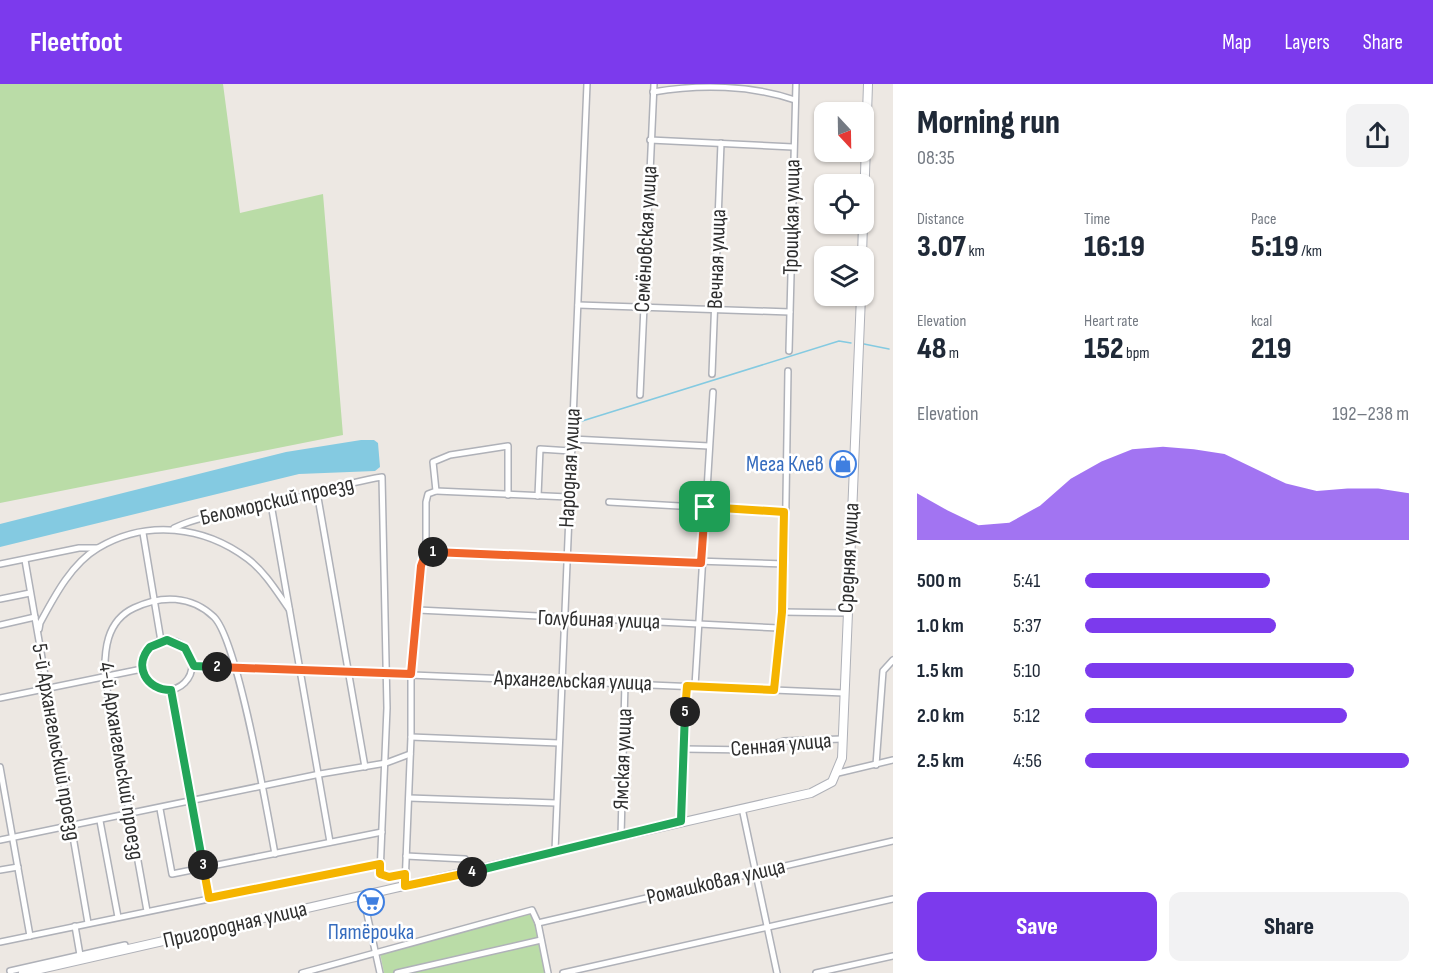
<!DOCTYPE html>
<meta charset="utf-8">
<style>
body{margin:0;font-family:"Sofia Sans Condensed",sans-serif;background:#f2f2f3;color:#1f2937;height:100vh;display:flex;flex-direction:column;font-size:22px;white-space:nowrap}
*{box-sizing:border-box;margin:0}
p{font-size:20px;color:#747a83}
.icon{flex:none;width:33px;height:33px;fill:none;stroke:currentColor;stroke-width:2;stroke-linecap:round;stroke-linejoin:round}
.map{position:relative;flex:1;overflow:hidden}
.drawer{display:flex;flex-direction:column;background:#fff;width:540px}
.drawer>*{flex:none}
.needle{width:39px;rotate:158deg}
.buttons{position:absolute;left:814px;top:18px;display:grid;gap:12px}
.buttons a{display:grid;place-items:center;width:60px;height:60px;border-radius:12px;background:#fff;box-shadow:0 2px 4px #0004;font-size:30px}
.pin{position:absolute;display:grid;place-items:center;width:51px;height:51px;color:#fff;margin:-26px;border-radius:12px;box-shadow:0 3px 9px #0006}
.km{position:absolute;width:30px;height:30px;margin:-15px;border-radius:50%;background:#222;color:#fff;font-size:16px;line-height:30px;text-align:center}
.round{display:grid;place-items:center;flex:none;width:63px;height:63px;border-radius:12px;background:#f2f2f3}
.head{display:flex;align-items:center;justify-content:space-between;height:102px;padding:0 24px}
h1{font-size:33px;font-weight:800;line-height:45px}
.stats{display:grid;grid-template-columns:repeat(3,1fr);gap:9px;height:102px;padding:6px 24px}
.stats div{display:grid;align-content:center}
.stats b{font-size:30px;font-weight:800}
.stats small{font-size:16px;font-weight:400}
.stats p{font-size:16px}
.chart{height:168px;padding:12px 24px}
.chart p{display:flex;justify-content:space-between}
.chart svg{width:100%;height:108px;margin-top:6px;fill:#7c3aed;opacity:.7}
.primary-button{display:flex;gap:12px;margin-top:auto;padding:12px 24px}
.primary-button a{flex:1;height:69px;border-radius:12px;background:#7c3aed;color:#fff;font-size:24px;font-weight:800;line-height:69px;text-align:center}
.primary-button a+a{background:#f2f2f3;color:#1f2937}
ul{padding:0 24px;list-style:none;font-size:20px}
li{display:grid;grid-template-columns:96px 72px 1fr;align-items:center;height:45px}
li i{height:15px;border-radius:8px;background:#7c3aed}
header{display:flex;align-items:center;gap:36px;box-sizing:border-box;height:84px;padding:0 30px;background:#7c3aed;color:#fff}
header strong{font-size:28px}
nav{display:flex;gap:33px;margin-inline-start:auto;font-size:21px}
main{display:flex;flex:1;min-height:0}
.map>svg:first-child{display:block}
</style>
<header>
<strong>Fleetfoot</strong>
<nav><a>Map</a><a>Layers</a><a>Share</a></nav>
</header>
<main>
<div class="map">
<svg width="893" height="889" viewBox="0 0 893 889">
<rect width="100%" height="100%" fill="#ede8e3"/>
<g fill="#badca7">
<path d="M 0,0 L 223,0 L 240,129 L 323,110 L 343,351 L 0,419 Z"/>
<path d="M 532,826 L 548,889 L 384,889 L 380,869 Z"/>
</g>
<path fill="#84cae1" d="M 361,356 L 374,356 L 378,359 L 380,383 L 375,387 L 299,390 L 0,463 L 0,440 L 286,368 Z"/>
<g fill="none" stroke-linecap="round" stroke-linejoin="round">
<g stroke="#84cae1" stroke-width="1.5">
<path d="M 864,260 L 889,265"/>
<path d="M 579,338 L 839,257 L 851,259"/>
</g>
<defs>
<g id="street">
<path d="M 653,8 C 700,0 751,1 795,16"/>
<path d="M 650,56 L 793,63"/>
<path d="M 578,221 L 790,228"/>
<path d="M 789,267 L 796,0"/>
<path d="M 712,290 L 721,59"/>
<path d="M 640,311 L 654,0"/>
<path d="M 572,355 L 709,362"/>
<path d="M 436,407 L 568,413"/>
<path d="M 317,408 L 365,683"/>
<path d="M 538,412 L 540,365 L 571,367"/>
<path d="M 609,418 L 784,428"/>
<path d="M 271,420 L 330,758"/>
<path d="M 174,444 C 203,430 238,428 269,421 C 307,412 343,399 382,393 L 387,624 L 380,790 L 389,793 L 405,790"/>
<path d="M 143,449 L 161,557"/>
<path d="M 426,468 L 785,480"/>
<path d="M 25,476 L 88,839"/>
<path d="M 0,480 L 79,464 L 97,464"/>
<path d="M 0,515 L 30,509"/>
<path d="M 418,526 L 779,544"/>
<path d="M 782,528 L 846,529"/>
<path d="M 0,541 L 35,533"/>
<path d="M 39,545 L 40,539 C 54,513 71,480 98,464 C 147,435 204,442 248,475 C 265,488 277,508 289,525"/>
<circle cx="167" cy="581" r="25"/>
<path d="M 194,582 L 844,609"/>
<path d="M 695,602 L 713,308"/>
<path d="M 171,606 L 209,814"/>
<path d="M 774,606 L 785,480 L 788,287"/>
<path d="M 0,614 L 142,585"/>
<path d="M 411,653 L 559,659"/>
<path d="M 683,665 L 750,666 L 784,657 L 842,655"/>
<path d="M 876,681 L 883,587 L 893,576"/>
<path d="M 0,683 L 30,852"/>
<path d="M 838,689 L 893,676"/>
<path d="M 409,714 L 556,719"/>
<path d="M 742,724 L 777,889"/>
<path d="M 160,725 L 172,790 L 382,748"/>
<path d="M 100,737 L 118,833"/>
<path d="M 681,737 L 687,602"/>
<path d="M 621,752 L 625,599"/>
<path d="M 0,756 L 320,690 L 386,679 L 410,670"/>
<path d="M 555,767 L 587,0"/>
<path d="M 406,772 L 465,775"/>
<path d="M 0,786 L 18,783"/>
<path d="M 405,802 L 411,653 L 411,590 L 421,481 L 426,468 L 426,418 L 428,410 L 436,407 L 433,378 L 450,371 L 508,362 L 508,411"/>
<path d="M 363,812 L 380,889"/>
<path d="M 147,827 L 105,594 C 104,567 106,537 134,524 C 161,511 191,511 214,533 C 238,557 267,727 275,770"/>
<path d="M 538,839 L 893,757"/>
<path d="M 75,842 L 80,871"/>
<path d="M 0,858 L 379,780"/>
<path d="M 10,887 L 125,861"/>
<path d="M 302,889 L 532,826 L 538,839 L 548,889"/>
<path d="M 397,889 L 541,856"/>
<path d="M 563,889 L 893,815"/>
<path d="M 816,889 L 893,872"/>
</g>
<g id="secondary">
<path d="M 864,120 L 868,0"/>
<path d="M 862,172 L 863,140"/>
<path d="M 23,889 L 811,709 L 832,698 L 842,674 L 861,212"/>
</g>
</defs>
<use href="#street" stroke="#afb1b8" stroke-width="8"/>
<use href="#secondary" stroke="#afb1b8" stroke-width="10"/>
<use href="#street" stroke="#fff" stroke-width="5"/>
<use href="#secondary" stroke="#fff" stroke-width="8"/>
</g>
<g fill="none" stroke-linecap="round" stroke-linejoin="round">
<defs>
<path id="split-1" d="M 433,468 L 701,479 L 705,423"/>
<path id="split-2" d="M 217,583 L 411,590 L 421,482 L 426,468 L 433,468"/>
<path id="split-3" d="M 203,781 L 171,606 C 146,606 133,582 150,563 L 167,556 L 185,564 L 194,582 L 217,583"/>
<path id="split-4" d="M 203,781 L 209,814 L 380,780 L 380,790 L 389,793 L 405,790 L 405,802 L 472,788"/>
<path id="split-5" d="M 472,788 L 681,737 L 685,628"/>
<path id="split-6" d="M 685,628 L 687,602 L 774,606 L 782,528 L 784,428 L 705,423"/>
</defs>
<use href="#split-1" stroke="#fff" stroke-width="12"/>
<use href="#split-2" stroke="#fff" stroke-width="12"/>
<use href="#split-3" stroke="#fff" stroke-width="12"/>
<use href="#split-4" stroke="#fff" stroke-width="12"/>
<use href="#split-5" stroke="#fff" stroke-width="12"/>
<use href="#split-6" stroke="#fff" stroke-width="12"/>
<use href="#split-1" stroke="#f0652b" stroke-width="8"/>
<use href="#split-2" stroke="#f0652b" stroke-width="8"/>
<use href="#split-3" stroke="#22a559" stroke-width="8"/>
<use href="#split-4" stroke="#f5b400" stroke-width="8"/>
<use href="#split-5" stroke="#22a559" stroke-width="8"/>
<use href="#split-6" stroke="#f5b400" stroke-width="8"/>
</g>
<defs>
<symbol id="shop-ring" viewBox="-11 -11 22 22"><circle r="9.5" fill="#fff" stroke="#3f7fe0" stroke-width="1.5"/><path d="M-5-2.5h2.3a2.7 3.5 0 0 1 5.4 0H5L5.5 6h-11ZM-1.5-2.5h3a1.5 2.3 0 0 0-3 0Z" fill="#3f7fe0"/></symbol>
<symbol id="supermarket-ring" viewBox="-11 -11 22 22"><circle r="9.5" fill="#fff" stroke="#3f7fe0" stroke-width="1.5"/><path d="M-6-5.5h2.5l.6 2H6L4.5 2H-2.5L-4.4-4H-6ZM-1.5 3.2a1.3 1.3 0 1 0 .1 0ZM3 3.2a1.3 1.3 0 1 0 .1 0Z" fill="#3f7fe0"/></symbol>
</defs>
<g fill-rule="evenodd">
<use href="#shop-ring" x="828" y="365" width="30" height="30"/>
<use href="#supermarket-ring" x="356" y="803" width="30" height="30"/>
</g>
<g text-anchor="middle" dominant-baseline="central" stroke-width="5" stroke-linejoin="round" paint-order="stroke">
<g font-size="22" fill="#2e2e2e" stroke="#fff">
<text transform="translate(792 133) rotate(-89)">Троицкая улица</text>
<text transform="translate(646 155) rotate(-87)">Семёновская улица</text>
<text transform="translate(717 175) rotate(-88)">Вечная улица</text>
<text transform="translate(570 384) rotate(-87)">Народная улица</text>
<text transform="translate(277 417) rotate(-13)">Беломорский проезд</text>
<text transform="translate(849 474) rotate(-87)">Средняя улица</text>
<text transform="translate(599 536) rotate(2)">Голубиная улица</text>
<text transform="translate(573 597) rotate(2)">Архангельская улица</text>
<text transform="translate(56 658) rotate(80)">5-й Архангельский проезд</text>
<text transform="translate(781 661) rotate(-5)">Сенная улица</text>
<text transform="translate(623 675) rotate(-88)">Ямская улица</text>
<text transform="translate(121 677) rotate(81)">4-й Архангельский проезд</text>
<text transform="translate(716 798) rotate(-13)">Ромашковая улица</text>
<text transform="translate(235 841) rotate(-13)">Пригородная улица</text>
</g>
<g font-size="22" fill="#366cbe" stroke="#fff" text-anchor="end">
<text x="824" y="380">Мега Клев</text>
<text x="371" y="848" text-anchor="middle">Пятёрочка</text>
</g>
</g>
</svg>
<div class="buttons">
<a><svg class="needle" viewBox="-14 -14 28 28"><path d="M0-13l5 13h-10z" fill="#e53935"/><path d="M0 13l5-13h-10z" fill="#747a83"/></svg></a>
<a><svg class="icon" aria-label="locate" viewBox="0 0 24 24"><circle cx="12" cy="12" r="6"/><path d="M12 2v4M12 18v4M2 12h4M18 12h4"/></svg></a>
<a><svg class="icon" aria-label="layers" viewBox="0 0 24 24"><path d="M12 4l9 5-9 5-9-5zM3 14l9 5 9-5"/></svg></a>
</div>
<div class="pin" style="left:705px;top:423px;background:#1e9e55"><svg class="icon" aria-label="arrive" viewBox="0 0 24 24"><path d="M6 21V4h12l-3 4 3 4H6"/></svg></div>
<b class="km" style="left:433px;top:468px">1</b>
<b class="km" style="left:217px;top:583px">2</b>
<b class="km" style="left:203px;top:781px">3</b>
<b class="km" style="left:472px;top:788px">4</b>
<b class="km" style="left:685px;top:628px">5</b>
</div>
<section class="drawer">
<div class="head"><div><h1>Morning run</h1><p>08:35</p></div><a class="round"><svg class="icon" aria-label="share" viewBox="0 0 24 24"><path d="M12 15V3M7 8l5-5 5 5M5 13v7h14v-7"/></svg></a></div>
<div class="stats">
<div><p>Distance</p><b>3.07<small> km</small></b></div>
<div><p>Time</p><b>16:19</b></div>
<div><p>Pace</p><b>5:19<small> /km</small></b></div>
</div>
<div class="stats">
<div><p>Elevation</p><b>48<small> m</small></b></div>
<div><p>Heart rate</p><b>152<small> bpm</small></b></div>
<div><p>kcal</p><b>219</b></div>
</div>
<div class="chart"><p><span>Elevation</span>192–238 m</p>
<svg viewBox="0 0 160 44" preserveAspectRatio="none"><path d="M0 44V25L10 32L20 38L30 37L40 30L50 19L60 12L70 7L80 6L90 7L100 9L110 15L120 21L130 24L140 23L150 23L160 25V44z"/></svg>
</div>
<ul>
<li><b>500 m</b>5:41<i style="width:57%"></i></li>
<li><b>1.0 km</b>5:37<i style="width:59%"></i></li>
<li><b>1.5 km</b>5:10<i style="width:83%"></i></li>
<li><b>2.0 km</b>5:12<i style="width:81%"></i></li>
<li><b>2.5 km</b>4:56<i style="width:100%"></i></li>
</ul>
<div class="primary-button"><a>Save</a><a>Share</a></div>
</section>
</main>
